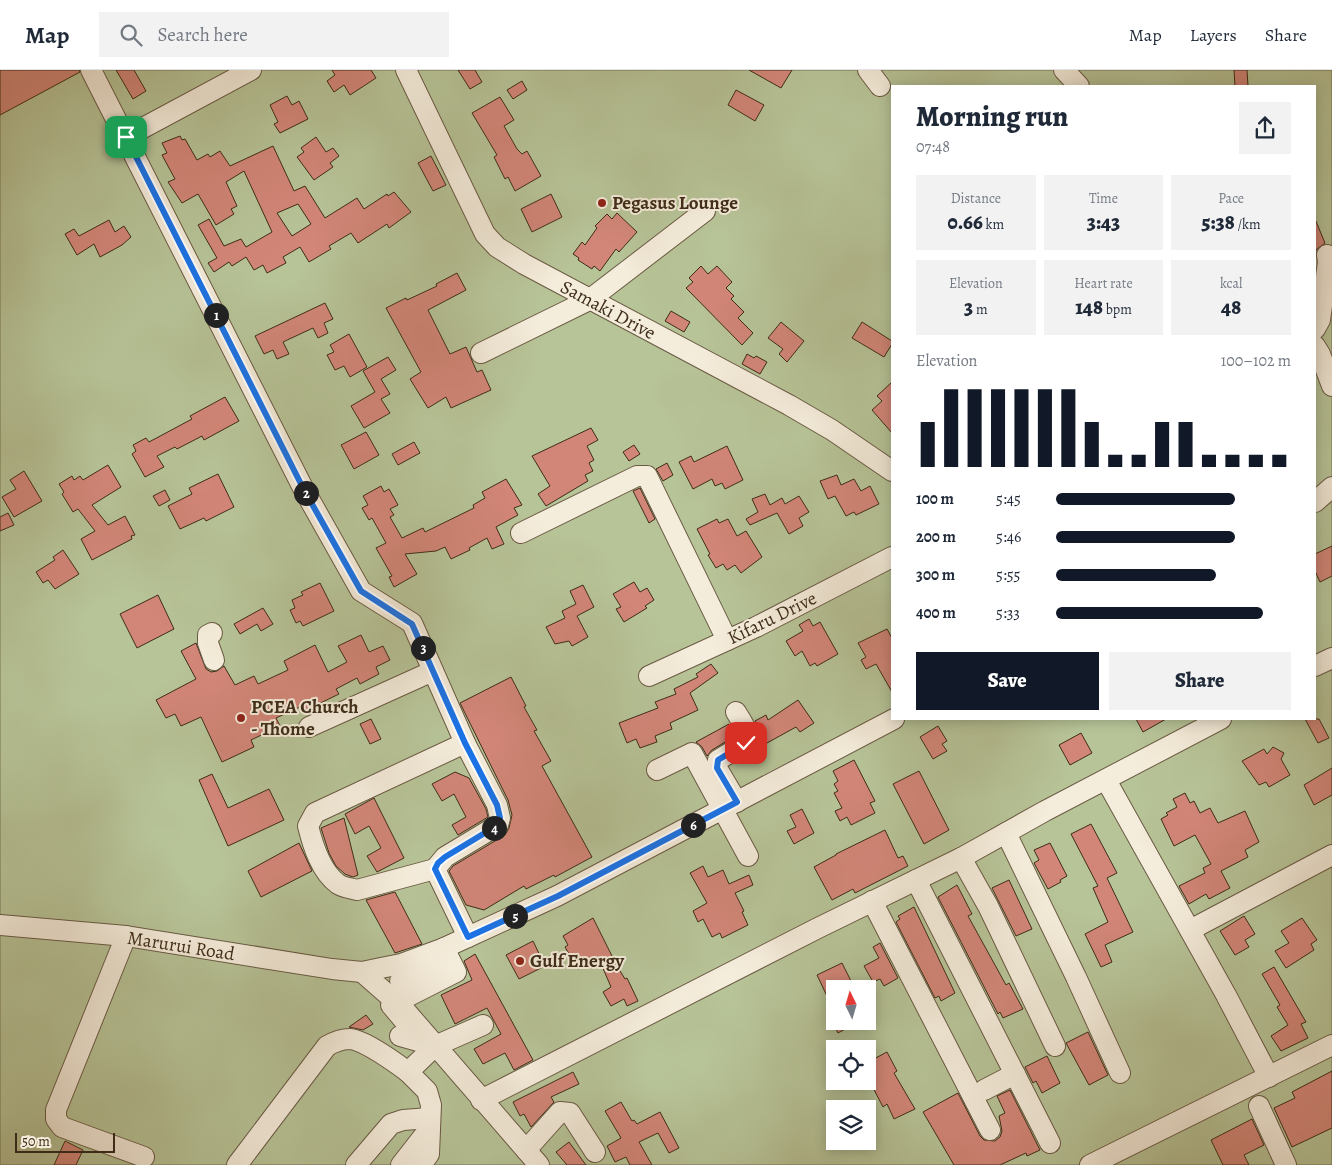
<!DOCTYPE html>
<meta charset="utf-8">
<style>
body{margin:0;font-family:Alegreya,serif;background:#f2f2f3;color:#1f2937;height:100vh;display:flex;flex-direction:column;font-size:19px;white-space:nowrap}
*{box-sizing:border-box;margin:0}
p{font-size:16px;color:#747a83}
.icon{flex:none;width:28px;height:28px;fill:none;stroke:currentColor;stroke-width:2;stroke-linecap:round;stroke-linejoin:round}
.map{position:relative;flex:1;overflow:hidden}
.panel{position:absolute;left:891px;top:15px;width:425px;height:635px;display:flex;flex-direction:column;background:#fff;border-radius:0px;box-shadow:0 2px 12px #0003}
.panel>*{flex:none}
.needle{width:32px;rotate:355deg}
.controls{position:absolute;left:826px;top:910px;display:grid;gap:10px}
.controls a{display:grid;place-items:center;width:50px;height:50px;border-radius:0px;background:#fff;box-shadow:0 2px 12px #0003;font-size:25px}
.scale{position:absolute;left:15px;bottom:12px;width:100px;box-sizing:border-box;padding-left:5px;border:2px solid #3e2c18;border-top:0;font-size:14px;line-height:18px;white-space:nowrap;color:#3e2c18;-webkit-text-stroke:4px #f5eddc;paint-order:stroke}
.pin{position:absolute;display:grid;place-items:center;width:42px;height:42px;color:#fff;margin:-21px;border-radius:10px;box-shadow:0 2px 8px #0006}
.km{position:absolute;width:25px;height:25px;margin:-12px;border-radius:50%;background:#222;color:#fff;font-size:14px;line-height:25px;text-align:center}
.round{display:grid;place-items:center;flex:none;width:52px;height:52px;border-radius:0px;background:#f2f2f3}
.summary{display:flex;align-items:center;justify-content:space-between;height:85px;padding:0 25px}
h1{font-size:28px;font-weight:800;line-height:38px}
.metrics{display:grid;grid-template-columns:repeat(3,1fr);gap:8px;height:85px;padding:5px 25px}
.metrics div{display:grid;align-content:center;border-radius:0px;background:#f2f2f3;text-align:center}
.metrics b{font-size:21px;font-weight:800}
.metrics small{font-size:14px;font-weight:400}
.metrics p{font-size:14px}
.chart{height:140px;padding:10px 25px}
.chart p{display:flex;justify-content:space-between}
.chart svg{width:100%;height:90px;margin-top:5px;stroke:#111827;stroke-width:6}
.button{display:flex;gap:10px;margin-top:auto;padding:10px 25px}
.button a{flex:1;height:58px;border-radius:0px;background:#111827;color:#fff;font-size:20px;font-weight:800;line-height:58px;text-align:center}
.button a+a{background:#f2f2f3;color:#1f2937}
ul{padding:0 25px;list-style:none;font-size:16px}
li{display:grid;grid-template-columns:80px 60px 1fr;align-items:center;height:38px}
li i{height:12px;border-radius:6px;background:#111827}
header{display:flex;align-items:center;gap:30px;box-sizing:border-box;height:70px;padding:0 25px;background:#fff;border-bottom:1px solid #e0e1e3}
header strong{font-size:24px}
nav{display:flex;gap:28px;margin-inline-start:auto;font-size:18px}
.search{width:350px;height:45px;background:#f2f2f3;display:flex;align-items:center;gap:12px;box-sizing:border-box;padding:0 18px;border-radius:0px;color:#747a83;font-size:19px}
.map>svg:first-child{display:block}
</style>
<header>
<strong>Map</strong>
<div class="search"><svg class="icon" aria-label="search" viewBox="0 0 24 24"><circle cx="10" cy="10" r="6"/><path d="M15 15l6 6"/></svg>Search here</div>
<nav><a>Map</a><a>Layers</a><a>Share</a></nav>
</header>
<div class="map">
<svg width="1332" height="1095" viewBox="0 0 1332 1095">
<rect width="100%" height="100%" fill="#f0e3c9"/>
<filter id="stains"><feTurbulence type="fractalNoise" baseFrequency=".004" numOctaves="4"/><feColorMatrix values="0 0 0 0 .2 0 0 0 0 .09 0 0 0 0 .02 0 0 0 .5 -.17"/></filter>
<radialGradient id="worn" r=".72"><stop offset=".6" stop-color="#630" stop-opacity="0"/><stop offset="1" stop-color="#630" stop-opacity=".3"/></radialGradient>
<path fill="#b7c498" stroke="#7a7858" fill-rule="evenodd" d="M 0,0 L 1332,0 L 1332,1095 L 0,1095 ZM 892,16 L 1315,16 L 1315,649 L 892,649 ZM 835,919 L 868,919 L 868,951 L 835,951 ZM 835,979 L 868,979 L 868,1011 L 835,1011 ZM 835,1039 L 868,1039 L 868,1071 L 835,1071 Z"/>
<g fill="#d28678" stroke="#3e2c18" fill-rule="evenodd">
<path d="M 0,0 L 79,0 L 80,2 L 0,45 Z"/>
<path d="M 116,0 L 134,0 L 146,21 L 133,29 Z"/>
<path d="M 332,0 L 371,0 L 376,8 L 350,25 L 344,15 L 334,22 L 327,11 L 335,5 Z"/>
<path d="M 458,0 L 475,0 L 482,12 L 470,19 Z"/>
<path d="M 749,0 L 792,0 L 781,18 Z"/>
<path d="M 1234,0 L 1247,0 L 1248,16 L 1235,16 Z"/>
<path d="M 522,11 L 527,20 L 513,29 L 507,20 Z"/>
<path d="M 736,20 L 764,35 L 755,51 L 728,35 Z"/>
<path d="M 287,26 L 292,35 L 299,31 L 308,49 L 280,63 L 274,54 L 278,52 L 270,35 Z"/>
<path d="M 500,27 L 514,50 L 504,56 L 517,79 L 522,84 L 527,81 L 541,106 L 515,121 L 508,107 L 505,109 L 494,87 L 497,85 L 472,43 Z"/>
<path d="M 180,66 L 182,70 L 185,69 L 197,90 L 208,84 L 210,87 L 220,81 L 230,96 L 273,76 L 294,121 L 305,116 L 325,148 L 357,128 L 364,139 L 387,124 L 388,126 L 394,122 L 411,142 L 389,158 L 387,154 L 358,173 L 351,163 L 329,176 L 331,179 L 309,192 L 300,177 L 283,187 L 286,193 L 267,203 L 263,195 L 254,200 L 246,187 L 232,196 L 229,192 L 214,202 L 208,193 L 217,188 L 198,155 L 209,149 L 224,176 L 241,169 L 246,177 L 272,162 L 244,101 L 226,112 L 237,136 L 231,139 L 234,144 L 216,155 L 198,124 L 182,133 L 168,112 L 175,109 L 162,85 L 167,83 L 162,73 ZM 298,134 L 311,154 L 292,166 L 277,143 Z"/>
<path d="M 316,67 L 326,82 L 333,78 L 339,86 L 330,93 L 333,97 L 314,110 L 297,87 L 304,82 L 301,78 Z"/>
<path d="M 431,86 L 446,115 L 433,121 L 418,93 Z"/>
<path d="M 551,124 L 562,147 L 532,162 L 521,139 Z"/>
<path d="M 617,143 L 637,162 L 619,182 L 616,179 L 600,201 L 594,196 L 592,199 L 578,190 L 579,188 L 573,184 L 582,172 L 585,175 L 597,158 L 595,156 L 607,144 L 612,149 Z"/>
<path d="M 1315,149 L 1325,173 L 1316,180 L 1315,192 Z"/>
<path d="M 109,150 L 115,162 L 124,156 L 131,167 L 122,175 L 100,187 L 94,174 L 77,185 L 65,164 L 74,159 L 79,166 Z"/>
<path d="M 701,196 L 708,204 L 717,196 L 732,212 L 726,218 L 734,226 L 731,229 L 744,242 L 738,248 L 753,263 L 742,275 L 686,218 L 693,212 L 689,208 Z"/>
<path d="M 457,203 L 466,220 L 428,240 L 450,284 L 466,277 L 477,302 L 482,300 L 491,320 L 451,338 L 446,327 L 428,338 L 410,309 L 421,302 L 386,238 L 406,228 L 407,230 L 437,216 L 436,214 Z"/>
<path d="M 325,233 L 333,249 L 324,253 L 328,263 L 318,268 L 313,258 L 283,272 L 289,284 L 277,289 L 273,280 L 264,284 L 255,266 Z"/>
<path d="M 671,241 L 690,252 L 684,262 L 665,251 Z"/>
<path d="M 781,252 L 804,271 L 787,292 L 779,284 L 783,279 L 768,268 Z"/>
<path d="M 862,252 L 892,271 L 892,274 L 884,287 L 852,268 Z"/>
<path d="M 349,264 L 367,297 L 350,307 L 344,296 L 335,300 L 327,285 L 334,282 L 330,275 Z"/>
<path d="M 747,284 L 754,288 L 756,286 L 767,292 L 760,304 L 742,294 Z"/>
<path d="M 388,287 L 396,300 L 381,309 L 390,324 L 381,329 L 390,343 L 364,358 L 351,336 L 375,322 L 363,301 Z"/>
<path d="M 892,312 L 892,363 L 872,340 L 882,331 L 877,326 Z"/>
<path d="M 225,327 L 239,351 L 204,370 L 202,366 L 177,379 L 175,377 L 157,386 L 164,397 L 145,407 L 132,384 L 136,381 L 133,375 L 146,368 L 149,372 L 192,349 L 190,346 Z"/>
<path d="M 591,358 L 598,370 L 587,376 L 594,390 L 589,393 L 593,401 L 585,405 L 588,411 L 546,436 L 538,424 L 550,416 L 532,386 Z"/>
<path d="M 366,362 L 379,385 L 354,399 L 341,375 Z"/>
<path d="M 414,372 L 420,383 L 398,395 L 392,384 Z"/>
<path d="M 634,375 L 640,384 L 629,391 L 623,382 Z"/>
<path d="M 727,376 L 743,410 L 725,419 L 722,413 L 715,416 L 712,409 L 693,419 L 679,392 L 691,386 L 694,392 Z"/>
<path d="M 667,393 L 673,405 L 663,411 L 656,399 Z"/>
<path d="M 108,395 L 121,417 L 92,435 L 108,455 L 125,446 L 135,465 L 131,466 L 132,469 L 92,490 L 81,469 L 95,461 L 78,439 L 73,442 L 62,424 L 64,422 L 59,414 L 72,406 L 74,410 L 80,406 L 83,410 Z"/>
<path d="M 24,401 L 42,431 L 14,447 L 2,427 L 16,419 L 10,410 Z"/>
<path d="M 218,404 L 234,437 L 206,451 L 204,448 L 180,459 L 168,436 L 192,424 L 189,418 Z"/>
<path d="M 837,405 L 841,415 L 854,409 L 861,421 L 870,416 L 879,434 L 856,445 L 854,442 L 846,446 L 835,426 L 828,429 L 820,411 Z"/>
<path d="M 506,409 L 522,435 L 514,438 L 518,445 L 496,457 L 504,474 L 492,479 L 487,468 L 469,478 L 470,480 L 451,489 L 445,477 L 436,481 L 405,484 L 417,504 L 394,517 L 389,507 L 392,506 L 376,478 L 386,473 L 372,448 L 369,450 L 362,438 L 368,435 L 363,426 L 381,416 L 384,422 L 389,419 L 398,435 L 390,439 L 394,445 L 390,447 L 402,468 L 423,458 L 425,462 L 474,438 L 473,435 L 485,428 L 482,422 Z"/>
<path d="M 640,418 L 655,449 L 649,453 L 633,421 Z"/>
<path d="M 165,420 L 170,430 L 159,436 L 153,426 Z"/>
<path d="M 765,424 L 770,435 L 782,428 L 785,434 L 799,426 L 809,442 L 799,448 L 803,456 L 789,464 L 777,443 L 750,455 L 746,449 L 758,442 L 752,429 Z"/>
<path d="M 8,443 L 14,455 L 0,461 L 0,447 Z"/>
<path d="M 717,449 L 719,453 L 728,449 L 737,466 L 746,461 L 762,487 L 741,503 L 735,495 L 727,500 L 723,494 L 716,498 L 708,485 L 710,484 L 697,459 Z"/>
<path d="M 1332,476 L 1332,506 L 1320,512 L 1315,501 L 1315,484 Z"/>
<path d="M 63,480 L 79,504 L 55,519 L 48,510 L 43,513 L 36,502 L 55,490 L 53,487 Z"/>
<path d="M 634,512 L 640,522 L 647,518 L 654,530 L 645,536 L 647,538 L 624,552 L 616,539 L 621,537 L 613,524 Z"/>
<path d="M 320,513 L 334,541 L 303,556 L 300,551 L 296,553 L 290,540 L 295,538 L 292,530 L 303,525 L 301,522 Z"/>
<path d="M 583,515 L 594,537 L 577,546 L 588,567 L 572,576 L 569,571 L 555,574 L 546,557 L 565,548 L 562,541 L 576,534 L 570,521 Z"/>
<path d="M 158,525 L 174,559 L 137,578 L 120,544 Z"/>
<path d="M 263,538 L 273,554 L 261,561 L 257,554 L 240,564 L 234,554 Z"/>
<path d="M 809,549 L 813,556 L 820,552 L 838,584 L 817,596 L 815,593 L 810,596 L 802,581 L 795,586 L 786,571 L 803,561 L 799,555 Z"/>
<path d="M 887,559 L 892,568 L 892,622 L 876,594 L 866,599 L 861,590 L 866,587 L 858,573 Z"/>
<path d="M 361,565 L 369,582 L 383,576 L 390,590 L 376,597 L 379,604 L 360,614 L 357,608 L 336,619 L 339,624 L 306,640 L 304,635 L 276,648 L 280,656 L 251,670 L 254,677 L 222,692 L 201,647 L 181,656 L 175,644 L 166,648 L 156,630 L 196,609 L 181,581 L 196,573 L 206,599 L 211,602 L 217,601 L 224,596 L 235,615 L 254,606 L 258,614 L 288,600 L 284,591 L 315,575 L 328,602 L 347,592 L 338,576 Z"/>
<path d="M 711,594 L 718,603 L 690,623 L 698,640 L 670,653 L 672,659 L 655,666 L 657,672 L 640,678 L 636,669 L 627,673 L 619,653 L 658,638 L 655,632 L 676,624 L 674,619 L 698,607 L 696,604 Z"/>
<path d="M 511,607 L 526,636 L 524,637 L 537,660 L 534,661 L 551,691 L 542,696 L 592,787 L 555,807 L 554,805 L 526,819 L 524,816 L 484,840 L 466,835 L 449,801 L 453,796 L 505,765 L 509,758 L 512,745 L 508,730 L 460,633 Z"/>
<path d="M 798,630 L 814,653 L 800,662 L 796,657 L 767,673 L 755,651 L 766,645 L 768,650 Z"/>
<path d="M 371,649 L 381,669 L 370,674 L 360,654 Z"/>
<path d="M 1136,649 L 1166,649 L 1143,662 Z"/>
<path d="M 1305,649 L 1319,649 L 1329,668 L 1318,673 Z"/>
<path d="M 729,654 L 735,666 L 712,680 L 707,686 L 702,677 L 696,672 Z"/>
<path d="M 938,656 L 947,671 L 942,674 L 947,681 L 933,689 L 920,667 Z"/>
<path d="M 1081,663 L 1092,683 L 1070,695 L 1059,675 Z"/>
<path d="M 1273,677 L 1284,683 L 1281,689 L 1290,705 L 1269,717 L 1266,712 L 1259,715 L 1242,691 L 1264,679 L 1267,684 Z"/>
<path d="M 854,690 L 875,731 L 870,733 L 875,743 L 851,755 L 847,747 L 840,751 L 835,741 L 842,738 L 834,723 L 838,721 L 834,714 L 838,711 L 833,701 Z"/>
<path d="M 1332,698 L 1332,725 L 1314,735 L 1304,715 Z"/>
<path d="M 919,701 L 949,760 L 924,774 L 893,714 Z"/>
<path d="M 455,702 L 469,708 L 486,739 L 488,747 L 458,765 L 452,755 L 466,747 L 454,724 L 442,731 L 432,714 Z"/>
<path d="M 212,704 L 228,738 L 269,719 L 284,750 L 228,776 L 199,710 Z"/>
<path d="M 1185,723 L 1190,733 L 1194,731 L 1200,743 L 1210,738 L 1218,753 L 1245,741 L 1259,772 L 1245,780 L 1248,787 L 1221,801 L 1230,818 L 1209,829 L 1206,824 L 1189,834 L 1179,816 L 1205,803 L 1203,798 L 1211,794 L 1195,765 L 1174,776 L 1161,749 L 1168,745 L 1166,743 L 1177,737 L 1173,729 Z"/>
<path d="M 374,728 L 404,788 L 377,802 L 367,786 L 381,778 L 369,756 L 355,764 L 345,744 Z"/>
<path d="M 802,739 L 814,763 L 794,774 L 787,761 L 796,757 L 790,745 Z"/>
<path d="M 344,748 L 358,805 L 353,807 L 345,804 L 336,796 L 329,783 L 321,758 Z"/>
<path d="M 1091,754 L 1117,803 L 1107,808 L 1133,862 L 1105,875 L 1112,892 L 1101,897 L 1085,864 L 1108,852 L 1093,818 L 1098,816 L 1071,764 Z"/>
<path d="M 885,760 L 898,788 L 903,786 L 908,796 L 855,823 L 853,819 L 832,830 L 814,797 L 836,785 L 836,784 Z"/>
<path d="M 299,773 L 312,801 L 261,827 L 248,801 Z"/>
<path d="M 1050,773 L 1067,806 L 1060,810 L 1061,812 L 1048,819 L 1034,793 L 1039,790 L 1034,780 Z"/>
<path d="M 703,796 L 708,807 L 723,800 L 729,814 L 749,805 L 753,815 L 735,823 L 744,841 L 742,842 L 748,855 L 722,868 L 720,863 L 712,867 L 703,849 L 698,852 L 693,841 L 707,833 L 690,803 Z"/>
<path d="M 1009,810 L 1032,859 L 1016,866 L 992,818 Z"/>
<path d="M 957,815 L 972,844 L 968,846 L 1006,915 L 1009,913 L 1023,939 L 1003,948 L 1000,942 L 998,944 L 938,827 Z"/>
<path d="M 395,822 L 422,874 L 395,883 L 366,830 Z"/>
<path d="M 914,837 L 955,923 L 941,931 L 939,926 L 935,928 L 896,852 L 900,849 L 898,846 Z"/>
<path d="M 1244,846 L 1255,864 L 1245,870 L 1249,877 L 1235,885 L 1220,861 Z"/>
<path d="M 593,848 L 617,896 L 625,909 L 627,908 L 638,931 L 627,936 L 624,929 L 611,936 L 603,922 L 611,917 L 599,889 L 578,899 L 565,877 L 568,875 L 563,866 Z"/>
<path d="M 1302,848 L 1317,870 L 1311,874 L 1314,880 L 1286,898 L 1275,881 L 1289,873 L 1281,861 Z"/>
<path d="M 533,871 L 545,896 L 519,909 L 506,885 Z"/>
<path d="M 880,873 L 898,908 L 884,916 L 880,909 L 873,912 L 864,896 L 879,888 L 873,877 Z"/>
<path d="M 475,884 L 533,990 L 514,1000 L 505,983 L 483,994 L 474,979 L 501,964 L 487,938 L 455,954 L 441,925 L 472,910 L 464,891 Z"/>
<path d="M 842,893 L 855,919 L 835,919 L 835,943 L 817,905 Z"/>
<path d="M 1274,897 L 1306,952 L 1301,954 L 1308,968 L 1281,981 L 1271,966 L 1288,955 L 1277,937 L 1280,935 L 1262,904 Z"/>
<path d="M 366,945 L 373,954 L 363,960 L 349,957 Z"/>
<path d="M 832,951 L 860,951 L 838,963 Z"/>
<path d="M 1088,962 L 1108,1005 L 1089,1015 L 1066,973 Z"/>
<path d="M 887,982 L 897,1001 L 894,1003 L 915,1039 L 894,1049 L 887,1034 L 883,1037 L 869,1010 L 871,1009 L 868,1001 L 868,992 Z"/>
<path d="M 1047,986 L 1060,1013 L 1042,1023 L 1036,1011 L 1033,1013 L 1025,997 Z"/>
<path d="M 1332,1001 L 1332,1058 L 1292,1077 L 1274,1038 L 1295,1028 L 1292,1022 Z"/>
<path d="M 573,1002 L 579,1014 L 551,1027 L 554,1032 L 531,1057 L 524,1044 L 520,1046 L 513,1032 Z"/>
<path d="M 1010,1020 L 1040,1080 L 1027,1086 L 1026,1083 L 1000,1095 L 954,1095 L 923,1042 L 958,1023 L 980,1066 L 984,1070 L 995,1071 L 1000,1067 L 1002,1061 L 999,1046 L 1005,1043 L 997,1026 Z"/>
<path d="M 621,1032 L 632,1051 L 634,1050 L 637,1054 L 660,1042 L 679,1078 L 669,1083 L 658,1063 L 639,1072 L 652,1095 L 630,1095 L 626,1087 L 615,1092 L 607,1076 L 621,1068 L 605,1041 Z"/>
<path d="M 1252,1049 L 1264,1075 L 1244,1085 L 1249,1095 L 1223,1095 L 1211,1070 Z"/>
<path d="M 65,1071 L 83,1080 L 76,1095 L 54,1095 Z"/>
<path d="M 569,1072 L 586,1095 L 567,1095 L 556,1082 Z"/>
</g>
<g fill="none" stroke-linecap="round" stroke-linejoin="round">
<defs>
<g id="minor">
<path d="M 91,0 L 303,418 L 361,521 L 412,553 L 465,673 L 497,735 L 500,748 L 498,755 L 445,787 L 435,799 L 468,867"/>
<path d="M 406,0 L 485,164 L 497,177 L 524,194 L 789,335 L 832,360 L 892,401"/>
<path d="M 868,0 L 880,16"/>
<path d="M 1064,0 L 1079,16"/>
<path d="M 126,67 L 251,0"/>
<path d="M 1315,259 L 1320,250 L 1328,192 L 1327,185"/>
<path d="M 1315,276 L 1320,284 L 1332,316"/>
<path d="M 481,283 L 589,230 L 705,141"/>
<path d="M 1315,432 L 1332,417"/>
<path d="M 521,463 L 637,406 L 647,406 L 727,570"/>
<path d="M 212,563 L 208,565 L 208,573 L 214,590"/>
<path d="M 1315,596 L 1332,588"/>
<path d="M 649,606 L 756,557 L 892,487"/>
<path d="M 736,642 C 741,651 751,663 746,673 L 718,690 L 717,698 L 737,732"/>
<path d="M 309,657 L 433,601"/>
<path d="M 657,700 L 692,683 L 748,786"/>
<path d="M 1106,710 L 1226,925 L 1269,1007"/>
<path d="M 1006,763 L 1076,907 L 1120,1003"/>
<path d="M 961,788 L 988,836 L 1055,976"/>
<path d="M 435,799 L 357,820 C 351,818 344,818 338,814 C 321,802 313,776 308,756 L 315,743 L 465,673"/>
<path d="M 916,810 L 1050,1073"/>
<path d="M 872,831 L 990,1060"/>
<path d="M 0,855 L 126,866 L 332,899 L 362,902 L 381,898 L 401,894 L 444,878 L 557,826 L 894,649"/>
<path d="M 1190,860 L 1332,785"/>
<path d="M 126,866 L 56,1040 L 56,1049 L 62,1057 L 144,1087"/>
<path d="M 362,902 L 403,938 L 539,1095"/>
<path d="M 400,911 L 444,891"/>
<path d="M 435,976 L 400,966 L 417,966 L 391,935 L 456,902 L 444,878"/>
<path d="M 408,1002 L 427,1021 L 431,1035 L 429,1084 L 421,1095"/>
<path d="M 984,1020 L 1015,1004"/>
<path d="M 481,1030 L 818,858 L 961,788 L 1045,741 L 1221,649"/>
<path d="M 1259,1036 L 1286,1095"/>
<path d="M 526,1080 L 560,1042 L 570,1043 L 595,1082"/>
<path d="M 237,1095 L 327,976 C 334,972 342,969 350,969 C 364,970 396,993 408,1002 L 435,976 L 483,955"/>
<path d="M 356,1095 L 391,1054 L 403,1050 L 430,1048"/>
<path d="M 401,1095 L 430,1058"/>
<path d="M 1090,1095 L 1332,975"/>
</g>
</defs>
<use href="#minor" stroke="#6a5a44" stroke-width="22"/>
<use href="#minor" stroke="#f5eddc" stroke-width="20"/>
</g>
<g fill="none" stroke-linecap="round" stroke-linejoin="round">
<defs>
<path id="route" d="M 126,67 L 303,418 L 361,521 L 412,554 L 465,673 L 497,735 L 500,748 L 498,755 L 445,787 L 438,793 L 435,799 L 468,867 L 558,826 L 737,732 L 717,698 L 718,690 L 746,673"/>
</defs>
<use href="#route" stroke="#fff" stroke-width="10"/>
<use href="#route" stroke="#1a73e8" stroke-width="6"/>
</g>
<g fill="#8f2418" stroke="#f5eddc" stroke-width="2">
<circle cx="602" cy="133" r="5"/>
<circle cx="241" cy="648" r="5"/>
<circle cx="520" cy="891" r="5"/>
</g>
<g text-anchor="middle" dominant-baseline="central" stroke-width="4" stroke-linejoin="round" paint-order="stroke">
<g font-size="19" font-weight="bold" fill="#3e2c18" stroke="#f5eddc" text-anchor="start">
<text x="612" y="133">Pegasus Lounge</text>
<text x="251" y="637">PCEA Church<tspan x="251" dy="22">- Thome</tspan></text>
<text x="530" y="891">Gulf Energy</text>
</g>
<g font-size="19" fill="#3e2c18" stroke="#f5eddc">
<text transform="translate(608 240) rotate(28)">Samaki Drive</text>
<text transform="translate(772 548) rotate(-26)">Kifaru Drive</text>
<text transform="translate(181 876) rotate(9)">Marurui Road</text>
</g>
</g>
<rect width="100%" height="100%" filter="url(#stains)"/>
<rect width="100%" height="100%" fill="url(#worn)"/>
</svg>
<div class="controls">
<a><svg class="needle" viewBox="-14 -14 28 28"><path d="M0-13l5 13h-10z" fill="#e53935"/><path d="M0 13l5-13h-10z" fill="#747a83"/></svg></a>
<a><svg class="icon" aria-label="locate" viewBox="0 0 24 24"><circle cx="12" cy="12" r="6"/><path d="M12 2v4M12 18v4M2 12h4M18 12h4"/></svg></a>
<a><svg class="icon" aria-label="layers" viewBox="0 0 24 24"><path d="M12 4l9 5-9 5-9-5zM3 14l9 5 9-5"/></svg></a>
</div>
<div class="scale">50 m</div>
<div class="pin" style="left:126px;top:67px;background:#1e9e55"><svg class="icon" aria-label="arrive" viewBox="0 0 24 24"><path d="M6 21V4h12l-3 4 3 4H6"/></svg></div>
<div class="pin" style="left:746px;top:673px;background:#d93025"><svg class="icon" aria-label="check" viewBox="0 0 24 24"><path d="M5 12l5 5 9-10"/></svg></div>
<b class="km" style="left:216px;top:245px">1</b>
<b class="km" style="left:306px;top:423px">2</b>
<b class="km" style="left:423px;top:578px">3</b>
<b class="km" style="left:494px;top:758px">4</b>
<b class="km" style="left:515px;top:846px">5</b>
<b class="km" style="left:693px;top:755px">6</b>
<section class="panel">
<div class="summary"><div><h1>Morning run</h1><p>07:48</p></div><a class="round"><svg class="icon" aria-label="share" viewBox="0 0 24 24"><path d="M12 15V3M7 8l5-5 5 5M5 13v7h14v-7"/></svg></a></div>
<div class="metrics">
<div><p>Distance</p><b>0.66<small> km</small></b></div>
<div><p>Time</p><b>3:43</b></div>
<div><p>Pace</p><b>5:38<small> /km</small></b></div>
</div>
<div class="metrics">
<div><p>Elevation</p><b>3<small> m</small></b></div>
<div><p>Heart rate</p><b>148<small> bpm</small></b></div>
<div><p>kcal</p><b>48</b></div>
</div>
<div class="chart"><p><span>Elevation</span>100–102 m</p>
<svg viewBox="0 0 160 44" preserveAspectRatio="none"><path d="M5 44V22M15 44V6M25 44V6M35 44V6M45 44V6M55 44V6M65 44V6M75 44V22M85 44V38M95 44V38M105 44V22M115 44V22M125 44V38M135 44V38M145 44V38M155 44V38"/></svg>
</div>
<ul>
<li><b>100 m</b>5:45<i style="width:76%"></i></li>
<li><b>200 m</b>5:46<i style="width:76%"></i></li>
<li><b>300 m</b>5:55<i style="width:68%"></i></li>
<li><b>400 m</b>5:33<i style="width:88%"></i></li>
</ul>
<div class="button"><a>Save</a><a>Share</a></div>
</section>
</div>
